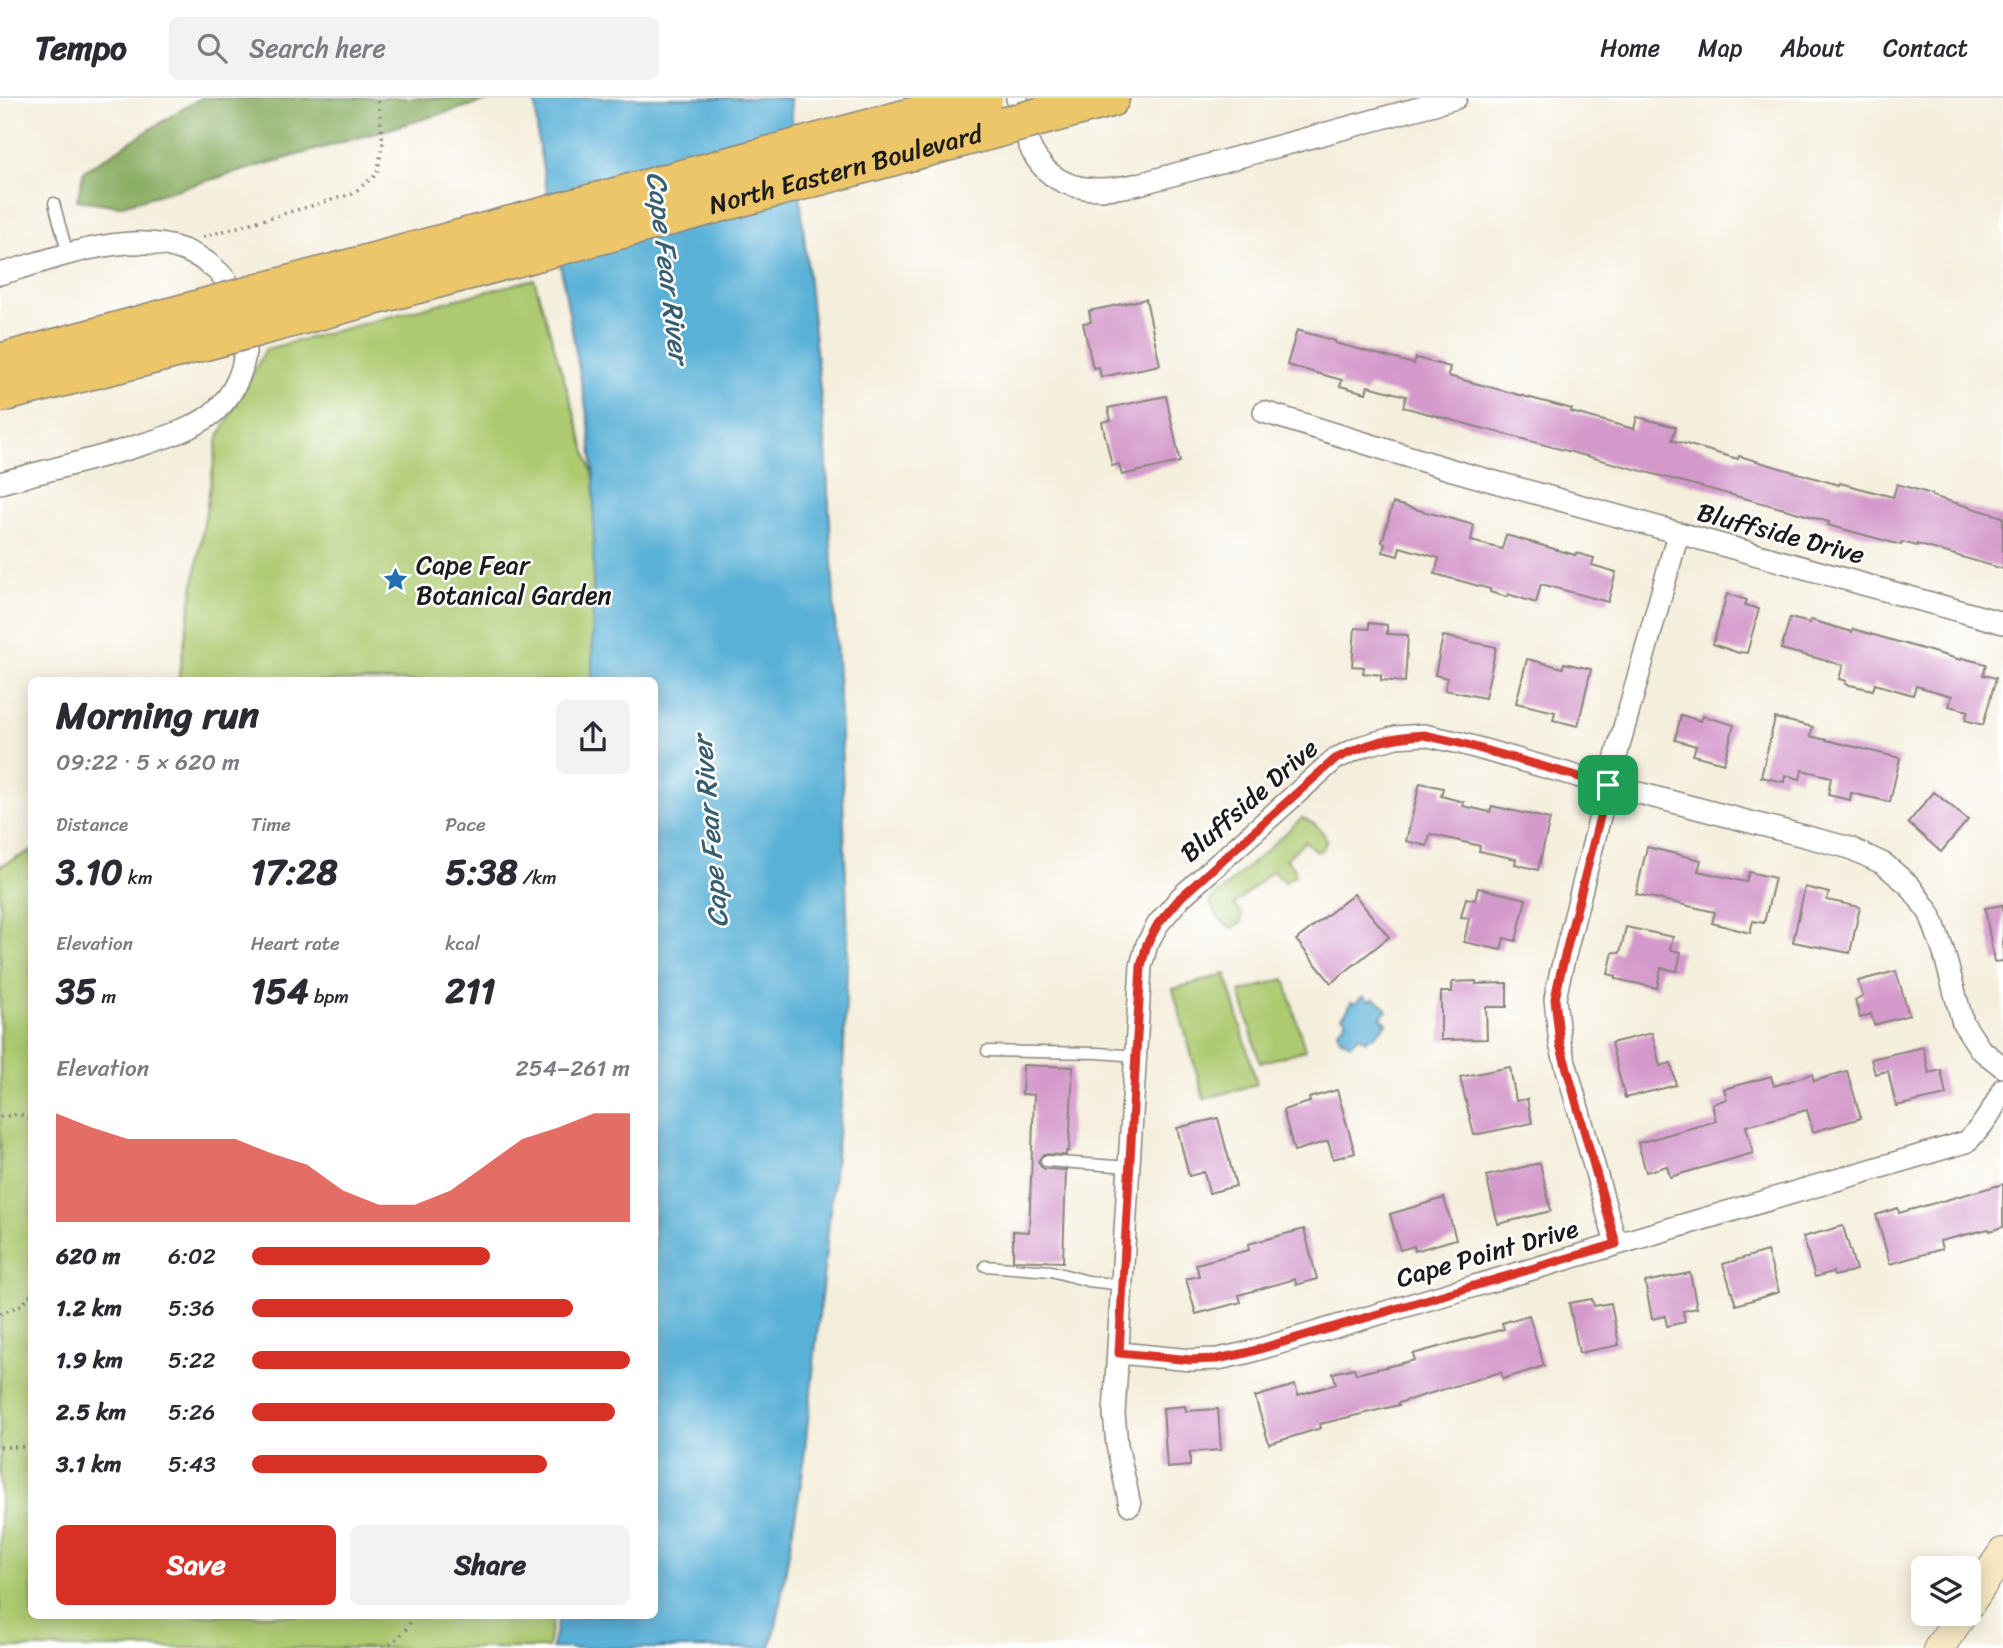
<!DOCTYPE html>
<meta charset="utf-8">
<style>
body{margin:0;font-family:Sriracha,sans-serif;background:#f2f2f3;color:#2b2b33;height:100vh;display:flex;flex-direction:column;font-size:26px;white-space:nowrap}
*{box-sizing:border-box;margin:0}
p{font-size:23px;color:#7c7c81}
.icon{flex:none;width:38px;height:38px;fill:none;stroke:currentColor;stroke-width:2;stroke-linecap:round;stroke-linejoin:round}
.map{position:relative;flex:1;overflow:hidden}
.side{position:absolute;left:28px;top:579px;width:630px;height:942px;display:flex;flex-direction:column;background:#fff;border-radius:10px;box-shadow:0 4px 18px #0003}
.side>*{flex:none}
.controls{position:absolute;left:1911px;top:1458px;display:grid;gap:14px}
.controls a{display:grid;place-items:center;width:70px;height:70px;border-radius:10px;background:#fff;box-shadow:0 4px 18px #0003;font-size:35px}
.pin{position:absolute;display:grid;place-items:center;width:60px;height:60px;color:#fff;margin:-30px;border-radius:14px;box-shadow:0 4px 10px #0006}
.round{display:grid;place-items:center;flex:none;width:74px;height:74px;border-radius:10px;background:#f2f2f3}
.summary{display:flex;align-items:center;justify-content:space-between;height:119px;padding:0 28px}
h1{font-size:38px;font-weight:700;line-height:52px}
.stats{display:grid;grid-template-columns:repeat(3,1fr);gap:10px;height:119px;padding:7px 28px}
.stats div{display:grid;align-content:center}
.stats b{font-size:35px;font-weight:700}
.stats small{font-size:19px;font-weight:400}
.stats p{font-size:19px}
.chart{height:196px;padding:14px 28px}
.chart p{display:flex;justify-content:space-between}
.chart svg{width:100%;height:126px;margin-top:7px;fill:#d93025;opacity:.7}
.primary-button{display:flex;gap:14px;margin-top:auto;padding:14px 28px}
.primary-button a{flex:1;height:80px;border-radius:10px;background:#d93025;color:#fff;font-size:28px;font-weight:700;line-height:80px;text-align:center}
.primary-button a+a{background:#f2f2f3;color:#2b2b33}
ul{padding:0 28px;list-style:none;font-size:23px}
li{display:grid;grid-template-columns:112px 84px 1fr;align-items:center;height:52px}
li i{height:18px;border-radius:9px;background:#d93025}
header{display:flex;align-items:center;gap:42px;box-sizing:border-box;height:98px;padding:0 35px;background:#fff;border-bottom:2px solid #e1e1e2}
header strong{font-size:33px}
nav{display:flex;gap:38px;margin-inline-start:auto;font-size:24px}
.search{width:490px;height:63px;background:#f2f2f3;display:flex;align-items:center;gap:18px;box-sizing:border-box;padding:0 24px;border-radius:10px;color:#7c7c81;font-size:26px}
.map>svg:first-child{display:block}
</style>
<header>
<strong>Tempo</strong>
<div class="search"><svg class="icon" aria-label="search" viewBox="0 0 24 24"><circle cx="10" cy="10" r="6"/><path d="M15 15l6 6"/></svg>Search here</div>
<nav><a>Home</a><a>Map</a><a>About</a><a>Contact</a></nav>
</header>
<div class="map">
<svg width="2003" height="1550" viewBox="0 0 2003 1550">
<rect width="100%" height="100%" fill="#fff"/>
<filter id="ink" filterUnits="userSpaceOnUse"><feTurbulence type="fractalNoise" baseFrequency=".0143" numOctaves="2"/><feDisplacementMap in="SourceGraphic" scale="14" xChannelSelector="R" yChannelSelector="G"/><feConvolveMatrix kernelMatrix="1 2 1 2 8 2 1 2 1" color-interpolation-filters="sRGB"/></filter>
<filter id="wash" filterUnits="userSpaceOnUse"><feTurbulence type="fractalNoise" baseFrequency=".00686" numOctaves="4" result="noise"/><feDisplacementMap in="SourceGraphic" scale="28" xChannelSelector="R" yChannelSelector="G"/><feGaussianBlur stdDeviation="1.57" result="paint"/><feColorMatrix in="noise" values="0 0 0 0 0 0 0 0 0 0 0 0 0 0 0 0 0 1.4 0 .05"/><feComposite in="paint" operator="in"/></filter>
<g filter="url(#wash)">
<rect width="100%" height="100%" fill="#f4eedc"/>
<g fill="#adca71" stroke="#647346" stroke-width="2">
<path d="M 534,181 L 594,381 L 598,583 L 178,583 L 218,340 L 266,251 Z"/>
<path d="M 1302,720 C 1310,722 1322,731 1325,739 C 1327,744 1325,747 1323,751 L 1317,754 L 1305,743 L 1286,761 L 1295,771 L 1295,777 L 1285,784 L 1272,773 L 1234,807 L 1242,816 L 1241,825 L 1232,830 C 1222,825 1212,814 1210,803 Z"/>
<path d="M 31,753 L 32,1517 L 553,1517 L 548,1550 L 0,1550 L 0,768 Z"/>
<path d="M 1226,876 L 1257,986 L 1204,1001 L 1173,891 Z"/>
<path d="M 1285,881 L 1305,952 L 1260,965 L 1240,894 Z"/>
</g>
<path fill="#8aae63" stroke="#536540" stroke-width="2" d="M 200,0 L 497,0 L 119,108 L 77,102 L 84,73 Z"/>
<g fill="#5ab1d7" stroke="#3b667a" stroke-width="2">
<path d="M 535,0 L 790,0 L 826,350 L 841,636 L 848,844 L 842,1000 L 802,1379 L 776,1529 L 770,1550 L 552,1550 L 559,1517 L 654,1517 L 654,583 L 592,583 L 594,381 L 589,327 L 538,43 Z"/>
<path d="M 1363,898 L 1369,903 L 1373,900 L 1383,906 L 1387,913 L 1380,919 L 1387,925 L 1374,939 L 1370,939 L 1365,943 L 1360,938 L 1350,946 L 1340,940 L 1337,933 L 1347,923 L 1342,918 L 1347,913 L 1351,904 L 1355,905 Z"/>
</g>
<g id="blocks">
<g fill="#d499cb">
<path d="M 1146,201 L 1160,267 L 1101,279 L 1099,269 L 1093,270 L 1083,225 L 1091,224 L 1089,213 Z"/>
<path d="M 1297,232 L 1335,243 L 1335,245 L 1414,266 L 1416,260 L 1450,269 L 1448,278 L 1572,311 L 1571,314 L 1634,331 L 1637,319 L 1676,329 L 1672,342 L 1738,361 L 1739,358 L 1839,387 L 1840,385 L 1893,399 L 1897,386 L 1932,396 L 1932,398 L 2003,419 L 2003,471 L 1917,446 L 1917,448 L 1902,444 L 1901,447 L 1828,427 L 1829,424 L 1792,413 L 1403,309 L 1406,298 L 1368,288 L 1366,295 L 1340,288 L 1342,282 L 1287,267 Z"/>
<path d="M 1166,298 L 1180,364 L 1122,377 L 1119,366 L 1112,368 L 1102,324 L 1111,322 L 1108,310 Z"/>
<path d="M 1393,405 L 1474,427 L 1471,443 L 1502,451 L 1506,437 L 1575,457 L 1576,455 L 1594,460 L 1592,467 L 1616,474 L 1608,504 L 1541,486 L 1536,505 L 1508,496 L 1507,499 L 1490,494 L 1490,491 L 1435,476 L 1439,460 L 1400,449 L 1398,458 L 1383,454 L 1385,445 L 1382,444 Z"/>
<path d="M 1727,496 L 1747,502 L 1745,507 L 1759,511 L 1747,555 L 1740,554 L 1739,555 L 1713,546 Z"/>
<path d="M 1790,520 L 1810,525 L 1811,522 L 1852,534 L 1853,531 L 1961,562 L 1962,560 L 1986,566 L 1983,577 L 1996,580 L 1983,627 L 1965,622 L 1968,613 L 1949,608 L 1952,598 L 1916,588 L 1913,597 L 1875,586 L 1873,592 L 1845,586 L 1846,583 L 1839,581 L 1843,567 L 1781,551 Z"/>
<path d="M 1369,525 L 1387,527 L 1387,536 L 1408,537 L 1405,584 L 1381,582 L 1381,577 L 1363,575 L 1364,569 L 1352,568 L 1355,530 L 1369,531 Z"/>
<path d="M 1443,538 L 1496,549 L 1485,600 L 1445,592 L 1447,580 L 1435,577 Z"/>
<path d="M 1527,561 L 1563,570 L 1564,565 L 1591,571 L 1578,628 L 1553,622 L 1555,614 L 1516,605 Z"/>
<path d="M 1681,617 L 1701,623 L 1703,618 L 1734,627 L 1724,665 L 1693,657 L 1696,648 L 1675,642 Z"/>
<path d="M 1775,620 L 1813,629 L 1810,638 L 1900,660 L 1890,704 L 1851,695 L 1850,702 L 1828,697 L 1831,679 L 1802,672 L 1800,681 L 1785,677 L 1784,684 L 1761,679 Z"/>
<path d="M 1420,685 L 1443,690 L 1441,698 L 1464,704 L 1463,708 L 1490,714 L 1492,708 L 1550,721 L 1538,772 L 1515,766 L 1516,761 L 1479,753 L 1480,748 L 1430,736 L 1427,748 L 1406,743 Z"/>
<path d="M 1934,694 L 1968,722 L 1941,754 L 1908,725 Z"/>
<path d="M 1647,749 L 1701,762 L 1698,773 L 1746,784 L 1749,774 L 1775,780 L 1764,825 L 1753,823 L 1750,835 L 1712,825 L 1715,814 L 1636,796 Z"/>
<path d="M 1805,789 L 1829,795 L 1827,802 L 1860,809 L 1850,855 L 1793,844 Z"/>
<path d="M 1478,790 L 1526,801 L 1516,843 L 1504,840 L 1501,852 L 1464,844 L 1469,820 L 1461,819 L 1466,800 L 1475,802 Z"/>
<path d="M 1354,796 L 1389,839 L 1331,885 L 1296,842 Z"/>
<path d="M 2003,807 L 2003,863 L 1994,864 L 1985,810 Z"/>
<path d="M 1626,829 L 1673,839 L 1670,852 L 1681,854 L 1677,873 L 1661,870 L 1657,890 L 1616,881 L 1616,878 L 1608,876 L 1613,854 L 1620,855 Z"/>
<path d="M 1896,873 L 1909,917 L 1874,927 L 1871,916 L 1860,920 L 1855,902 L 1863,899 L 1858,883 Z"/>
<path d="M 1476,883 L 1476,886 L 1507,885 L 1507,909 L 1486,909 L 1487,941 L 1441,942 L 1441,894 L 1452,894 L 1452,884 Z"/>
<path d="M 1652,935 L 1660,968 L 1671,965 L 1676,987 L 1625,1000 L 1611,945 Z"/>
<path d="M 1923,949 L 1929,975 L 1941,972 L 1946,997 L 1896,1008 L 1888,973 L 1875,976 L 1871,961 Z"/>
<path d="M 1023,967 L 1073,969 L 1069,1053 L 1066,1053 L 1066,1057 L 1043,1056 L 1038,1063 L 1041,1069 L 1045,1071 L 1066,1072 L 1063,1164 L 1013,1162 L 1013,1133 L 1029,1134 L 1034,997 L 1022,996 Z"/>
<path d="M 1510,969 L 1516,1003 L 1527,1001 L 1532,1025 L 1474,1037 L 1460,979 Z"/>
<path d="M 1847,973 L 1861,1020 L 1813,1034 L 1807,1012 L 1746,1028 L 1753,1055 L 1670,1079 L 1667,1068 L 1646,1074 L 1638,1045 L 1716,1023 L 1712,1006 L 1727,1001 L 1724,991 L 1771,978 L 1774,988 L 1812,976 L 1814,983 Z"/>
<path d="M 1337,992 L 1355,1055 L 1333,1061 L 1328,1043 L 1294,1053 L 1283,1012 L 1310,1004 L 1309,1000 Z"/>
<path d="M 1218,1020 L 1236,1088 L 1209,1095 L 1204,1074 L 1189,1078 L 1177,1030 Z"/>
<path d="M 1540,1065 L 1551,1113 L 1498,1126 L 1486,1078 Z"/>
<path d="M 2003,1086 L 2003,1129 L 1990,1133 L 1989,1131 L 1940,1143 L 1942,1151 L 1890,1166 L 1876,1117 L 1898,1110 L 1899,1115 Z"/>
<path d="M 1444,1100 L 1456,1141 L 1415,1153 L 1414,1148 L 1400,1152 L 1390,1116 Z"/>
<path d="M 1843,1128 L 1856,1172 L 1834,1178 L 1833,1174 L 1815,1179 L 1803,1139 Z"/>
<path d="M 1304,1131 L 1317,1181 L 1296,1187 L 1295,1181 L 1239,1197 L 1241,1204 L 1196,1216 L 1186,1181 L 1199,1178 L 1196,1166 L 1249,1152 L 1248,1146 Z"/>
<path d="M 1767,1153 L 1779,1194 L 1736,1207 L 1723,1166 Z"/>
<path d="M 1690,1175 L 1697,1210 L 1683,1213 L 1685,1224 L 1667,1228 L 1665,1218 L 1652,1221 L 1645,1184 Z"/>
<path d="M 1592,1201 L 1594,1208 L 1611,1205 L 1619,1247 L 1579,1255 L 1569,1205 Z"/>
<path d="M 1529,1217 L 1544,1268 L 1503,1281 L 1501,1274 L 1398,1305 L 1399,1307 L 1320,1326 L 1321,1330 L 1269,1346 L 1255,1299 L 1295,1287 L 1298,1297 L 1336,1286 L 1333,1275 L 1354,1270 L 1356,1276 L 1415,1262 L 1413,1256 L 1504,1231 L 1502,1225 Z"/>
<path d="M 1185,1308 L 1186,1313 L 1218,1311 L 1221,1352 L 1190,1354 L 1190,1368 L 1167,1370 L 1163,1310 Z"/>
</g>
</g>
</g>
<g filter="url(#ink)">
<use href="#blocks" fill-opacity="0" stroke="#88857c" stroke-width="2"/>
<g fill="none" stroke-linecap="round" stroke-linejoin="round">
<defs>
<g id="service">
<path d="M 54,105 L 68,157"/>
<path d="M 987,953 L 1098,955 L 1136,958"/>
<path d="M 1046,1063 L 1130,1069"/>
<path d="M 985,1168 L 1051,1173 L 1088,1183 L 1123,1187"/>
</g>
<g id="minor">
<path d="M 1017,0 C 1021,18 1024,37 1032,53 C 1055,96 1098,95 1139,86 L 1456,0"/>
<path d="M 0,176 C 64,158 156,119 214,170 C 234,186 242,210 245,235 C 248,266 236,296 212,316 C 187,335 153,343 124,352 C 83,364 41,374 0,385"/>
<path d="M 1264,314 L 1452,372 L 2003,525"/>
<path d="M 1616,1146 L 1560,946 L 1555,901 L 1560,877 L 1608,687 L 1678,436"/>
<path d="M 1119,1255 L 1191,1262 L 1218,1261 L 1246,1255 L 1966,1044 C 1983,1029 1993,1012 2003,991"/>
<path d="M 1130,1407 L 1117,1347 L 1114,1316 L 1141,868 L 1147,846 L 1158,826 L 1181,799 L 1335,661 L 1363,648 L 1396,639 L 1424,637 L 1460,645 L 1608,687 L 1850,750 L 1884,766 L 1910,788 L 1930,816 L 1944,855 L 1963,925 L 1980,951 L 2003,969"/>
</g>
<g id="secondary">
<path d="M 1969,1506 L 2003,1455"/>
<path d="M 1939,1550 L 1962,1516"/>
</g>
<g id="motorway">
<path d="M 1080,8 L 1110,0"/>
<path d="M 0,265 L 170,219"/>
<path d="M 0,295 L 179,250"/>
</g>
</defs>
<use href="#service" stroke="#88857c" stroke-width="13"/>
<use href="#minor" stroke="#88857c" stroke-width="24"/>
<use href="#secondary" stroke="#88857c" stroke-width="32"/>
<use href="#motorway" stroke="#88857c" stroke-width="41"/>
<g stroke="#88857c" stroke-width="3.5" stroke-dasharray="2 5" stroke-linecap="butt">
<path d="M 203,139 L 352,96 L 377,76 L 383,44 L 378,0"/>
<path d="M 0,1019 L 19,1016 L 32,1022"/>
<path d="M 0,1216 L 23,1206 L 32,1195"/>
<path d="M 0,1349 L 32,1349"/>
<path d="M 384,1550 C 396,1542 409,1532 413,1517"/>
</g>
<use href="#service" stroke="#fff" stroke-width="10"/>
<use href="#minor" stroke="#fff" stroke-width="21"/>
<use href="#secondary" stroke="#f7e8c3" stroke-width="30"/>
<use href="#motorway" stroke="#ecc669" stroke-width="38"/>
<defs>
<g id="motorway-bridge">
<path d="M 170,219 L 983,0"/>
<path id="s1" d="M 179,250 L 1080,8"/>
</g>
</defs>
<use href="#motorway-bridge" stroke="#88857c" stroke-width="41" stroke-linecap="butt"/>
<use href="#motorway-bridge" stroke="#ecc669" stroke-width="38"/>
</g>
</g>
<g fill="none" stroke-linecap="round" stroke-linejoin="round" filter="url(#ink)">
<defs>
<path id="route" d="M 1424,637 L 1460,645 L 1608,687 L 1560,877 L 1555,901 L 1560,946 L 1616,1146 L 1246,1255 L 1217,1261 L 1191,1262 L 1119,1255 L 1141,868 L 1147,846 L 1158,826 L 1181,799 L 1335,661 C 1367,646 1388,639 1424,637 Z"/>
</defs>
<use href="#route" stroke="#fff" stroke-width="14"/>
<use href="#route" stroke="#d93025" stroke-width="9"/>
</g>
<defs>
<symbol id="sight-bare" viewBox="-9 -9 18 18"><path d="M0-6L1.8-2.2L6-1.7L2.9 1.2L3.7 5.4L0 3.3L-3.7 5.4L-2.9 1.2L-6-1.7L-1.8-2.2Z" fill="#1f6fb2" stroke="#fff" stroke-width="2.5" paint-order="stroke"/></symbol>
</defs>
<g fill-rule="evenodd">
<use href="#sight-bare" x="378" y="464" width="35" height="35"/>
</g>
<g text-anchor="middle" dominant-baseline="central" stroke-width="5" stroke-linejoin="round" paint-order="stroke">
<g font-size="26" fill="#1c1c1c" stroke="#fff">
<text stroke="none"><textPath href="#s1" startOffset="690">North Eastern Boulevard</textPath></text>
<text transform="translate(1781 435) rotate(15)">Bluffside Drive</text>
<text transform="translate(1249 702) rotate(-41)">Bluffside Drive</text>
<text transform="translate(1487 1155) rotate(-16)">Cape Point Drive</text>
</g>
<g font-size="26" fill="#1c1c1c" stroke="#fff" text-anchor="start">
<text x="416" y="467">Cape Fear<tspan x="416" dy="30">Botanical Garden</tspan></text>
</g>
<g font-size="28" font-style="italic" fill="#385f70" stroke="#fff">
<text transform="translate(668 169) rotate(83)">Cape Fear River</text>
<text transform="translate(710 734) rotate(-95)">Cape Fear River</text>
</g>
</g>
</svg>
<div class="controls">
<a><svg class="icon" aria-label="layers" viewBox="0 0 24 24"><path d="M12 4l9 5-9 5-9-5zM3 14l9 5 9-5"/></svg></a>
</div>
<div class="pin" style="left:1608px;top:687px;background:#1e9e55"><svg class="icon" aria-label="arrive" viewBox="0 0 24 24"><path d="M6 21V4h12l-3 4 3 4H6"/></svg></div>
<section class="side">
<div class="summary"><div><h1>Morning run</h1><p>09:22 · 5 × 620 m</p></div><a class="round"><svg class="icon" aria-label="share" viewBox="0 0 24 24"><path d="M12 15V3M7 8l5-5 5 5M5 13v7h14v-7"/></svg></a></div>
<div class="stats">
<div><p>Distance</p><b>3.10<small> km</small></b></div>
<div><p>Time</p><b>17:28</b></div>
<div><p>Pace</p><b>5:38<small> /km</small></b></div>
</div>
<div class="stats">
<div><p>Elevation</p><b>35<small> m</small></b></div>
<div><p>Heart rate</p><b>154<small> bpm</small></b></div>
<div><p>kcal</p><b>211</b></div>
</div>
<div class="chart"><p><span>Elevation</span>254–261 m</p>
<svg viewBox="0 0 160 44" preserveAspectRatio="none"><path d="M0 44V6L10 11L20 15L30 15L40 15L50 15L60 20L70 24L80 33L90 38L100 38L110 33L120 24L130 15L140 11L150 6L160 6V44z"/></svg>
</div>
<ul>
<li><b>620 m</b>6:02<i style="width:63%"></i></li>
<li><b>1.2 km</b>5:36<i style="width:85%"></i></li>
<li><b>1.9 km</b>5:22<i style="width:100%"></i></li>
<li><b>2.5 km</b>5:26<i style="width:96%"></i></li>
<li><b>3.1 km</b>5:43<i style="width:78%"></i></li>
</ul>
<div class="primary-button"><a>Save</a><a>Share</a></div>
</section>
</div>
